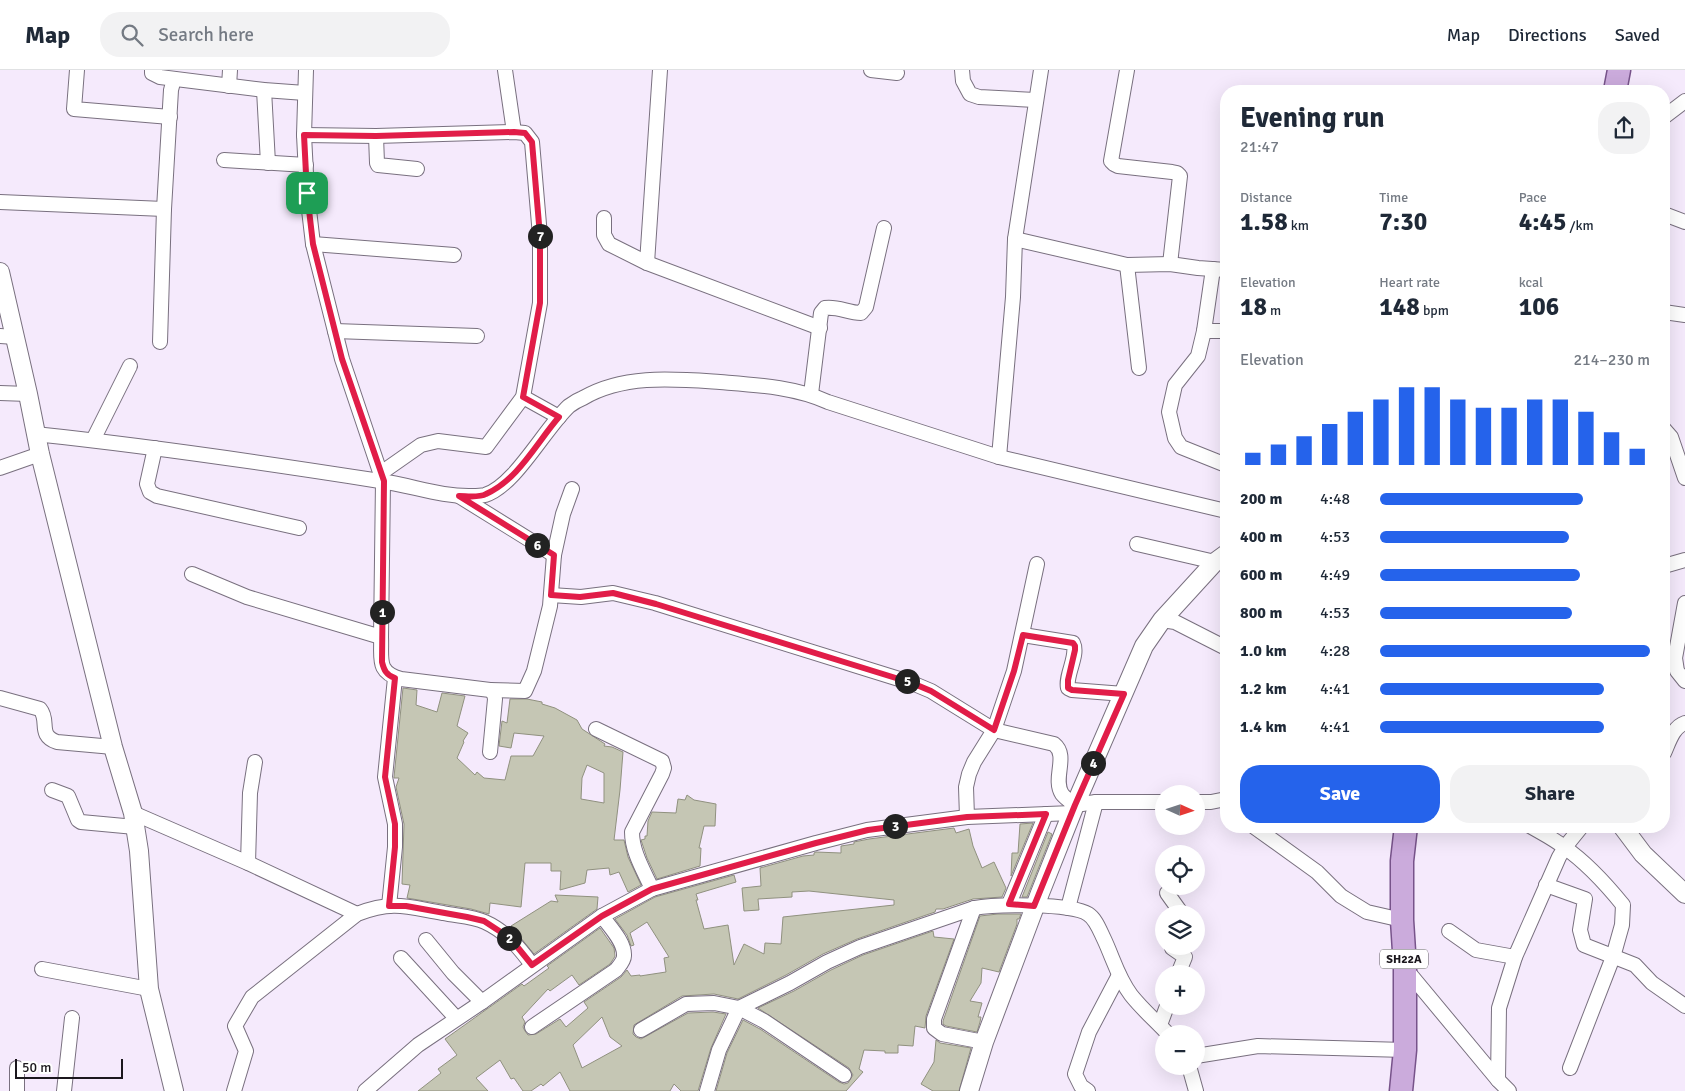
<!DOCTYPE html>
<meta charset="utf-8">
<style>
body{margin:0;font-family:Signika,sans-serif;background:#f2f2f3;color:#1f2937;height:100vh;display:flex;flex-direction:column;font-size:19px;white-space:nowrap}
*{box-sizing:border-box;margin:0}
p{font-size:16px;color:#747a83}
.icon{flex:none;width:28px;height:28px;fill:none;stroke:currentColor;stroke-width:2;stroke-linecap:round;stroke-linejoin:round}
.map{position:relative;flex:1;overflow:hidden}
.panel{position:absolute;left:1220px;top:15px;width:450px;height:748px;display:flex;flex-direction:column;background:#fff;border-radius:20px;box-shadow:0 5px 20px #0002}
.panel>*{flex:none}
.needle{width:32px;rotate:93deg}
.controls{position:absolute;left:1155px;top:715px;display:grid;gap:10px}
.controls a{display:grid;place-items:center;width:50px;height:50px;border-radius:50%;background:#fff;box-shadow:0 5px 20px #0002;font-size:25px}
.scale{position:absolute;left:15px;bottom:12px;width:108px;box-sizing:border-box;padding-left:5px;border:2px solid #1b171d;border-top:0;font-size:14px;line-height:18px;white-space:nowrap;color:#1b171d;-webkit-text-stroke:4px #fff;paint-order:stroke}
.pin{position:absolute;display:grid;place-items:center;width:42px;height:42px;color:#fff;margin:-21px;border-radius:10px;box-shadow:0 2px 8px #0006}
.km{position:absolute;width:25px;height:25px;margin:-12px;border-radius:50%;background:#222;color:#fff;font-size:14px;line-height:25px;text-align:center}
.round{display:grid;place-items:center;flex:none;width:52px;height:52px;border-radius:20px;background:#f2f2f3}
.headline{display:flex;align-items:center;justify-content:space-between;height:85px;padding:0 20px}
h1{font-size:28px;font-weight:700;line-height:38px}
.figures{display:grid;grid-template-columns:repeat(3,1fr);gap:8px;height:85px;padding:5px 20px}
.figures div{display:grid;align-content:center}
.figures b{font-size:25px;font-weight:700}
.figures small{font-size:14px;font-weight:400}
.figures p{font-size:14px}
.chart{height:140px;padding:10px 20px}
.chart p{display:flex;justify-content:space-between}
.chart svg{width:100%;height:90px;margin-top:5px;stroke:#2563eb;stroke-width:6}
.primary-button{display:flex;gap:10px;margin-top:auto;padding:10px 20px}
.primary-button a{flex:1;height:58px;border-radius:20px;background:#2563eb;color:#fff;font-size:20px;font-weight:700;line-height:58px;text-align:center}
.primary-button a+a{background:#f2f2f3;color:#1f2937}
ul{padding:0 20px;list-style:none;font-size:16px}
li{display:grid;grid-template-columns:80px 60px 1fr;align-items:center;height:38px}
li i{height:12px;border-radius:6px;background:#2563eb}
header{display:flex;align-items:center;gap:30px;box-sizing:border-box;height:70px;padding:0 25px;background:#fff;border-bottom:1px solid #e0e1e3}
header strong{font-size:24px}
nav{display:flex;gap:28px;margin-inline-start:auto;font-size:18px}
.search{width:350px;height:45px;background:#f2f2f3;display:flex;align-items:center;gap:12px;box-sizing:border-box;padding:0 18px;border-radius:20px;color:#747a83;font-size:19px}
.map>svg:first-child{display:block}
</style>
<header>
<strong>Map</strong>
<div class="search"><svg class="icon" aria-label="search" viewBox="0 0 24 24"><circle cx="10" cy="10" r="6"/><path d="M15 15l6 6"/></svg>Search here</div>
<nav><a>Map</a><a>Directions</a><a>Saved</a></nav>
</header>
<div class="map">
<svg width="1685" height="1021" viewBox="0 0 1685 1021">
<rect width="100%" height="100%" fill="#f5eafc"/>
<g fill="#c5c6b4" stroke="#90917f" fill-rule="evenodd">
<path d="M 403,618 L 417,620 L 416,635 L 437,642 L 442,623 L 465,626 L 457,656 L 468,663 L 463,671 L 464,672 L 457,688 L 475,705 L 477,702 L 484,708 L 505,710 L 511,686 L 533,686 L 544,666 L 514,663 L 511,678 L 499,676 L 502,651 L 507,653 L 510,629 L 527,629 L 542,632 L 542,634 L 555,638 L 577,650 L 582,659 L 605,674 L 604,676 L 612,677 L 623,682 L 620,720 L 614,770 L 624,770 L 628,787 L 641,815 L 628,822 L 619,802 L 610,805 L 609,798 L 587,800 L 585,813 L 560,820 L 561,801 L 551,801 L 551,793 L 525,793 L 521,837 L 490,833 L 489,844 L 471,839 L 407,828 L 410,815 L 402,814 L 404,754 L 396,717 L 399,708 L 394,708 L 394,707 ZM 587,695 L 604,703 L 604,733 L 581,729 L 582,708 Z"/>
<path d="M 687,725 L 694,730 L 716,734 L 715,756 L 704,756 L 699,778 L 701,778 L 700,796 L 657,809 L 647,788 L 641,770 L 645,769 L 645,766 L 647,766 L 648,751 L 652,742 L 676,743 L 678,729 L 685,730 Z"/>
<path d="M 1033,753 L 1011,806 L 1012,783 L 1018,783 L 1020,754 Z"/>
<path d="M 954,758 L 956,763 L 969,759 L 973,776 L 982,798 L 994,792 L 1006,818 L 1002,827 L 973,829 L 943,839 L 936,839 L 935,842 L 857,869 L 823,884 L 786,905 L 738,929 L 714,924 L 682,926 L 634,955 L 633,964 L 636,967 L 641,969 L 688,943 L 713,942 L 726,944 L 711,978 L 698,1021 L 681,1021 L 674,1014 L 670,1021 L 570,1021 L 560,1002 L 543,1016 L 541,1014 L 531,1021 L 523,1021 L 514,1008 L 511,1009 L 500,990 L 476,1008 L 488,1021 L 418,1021 L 441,1003 L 438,999 L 457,985 L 445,969 L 522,914 L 524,916 L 549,898 L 547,896 L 600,858 L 614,878 L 615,886 L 614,888 L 610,894 L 579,915 L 572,905 L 550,921 L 548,919 L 522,947 L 525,952 L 523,957 L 525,961 L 528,965 L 536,964 L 560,949 L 566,957 L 588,938 L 584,932 L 621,907 L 627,900 L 631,906 L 640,905 L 640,906 L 666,902 L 664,888 L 669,887 L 647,852 L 630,863 L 634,875 L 631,876 L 627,865 L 615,849 L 655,827 L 734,805 L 736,812 L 696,824 L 698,830 L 696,830 L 704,859 L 728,855 L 734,895 L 744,874 L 764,884 L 765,873 L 781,874 L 783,847 L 894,835 L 894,830 L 809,821 L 792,822 L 792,827 L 758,829 L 759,840 L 744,841 L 742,818 L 761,816 L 760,798 L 803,786 L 814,785 L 814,783 L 816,782 L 841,783 L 841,776 L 854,774 L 854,772 L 869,769 ZM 602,947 L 610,967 L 622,976 L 582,998 L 573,975 Z"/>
<path d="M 1048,762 L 1052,764 L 1027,827 L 1022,827 Z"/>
<path d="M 555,825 L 598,827 L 597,839 L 534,884 L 511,856 L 551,831 L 558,832 Z"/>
<path d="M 998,844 L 1021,844 L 1019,849 L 1017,849 L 1017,854 L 999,902 L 982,898 L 981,913 L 970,931 L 982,933 L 978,947 L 981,947 L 980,952 L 977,962 L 946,956 L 943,954 L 943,951 L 980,846 Z"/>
<path d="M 933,861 L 934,867 L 954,869 L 926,946 L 925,958 L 915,956 L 913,976 L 898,975 L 898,983 L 885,983 L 885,981 L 864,980 L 859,999 L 863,1002 L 846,1021 L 716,1021 L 727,983 L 743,950 L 760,959 L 839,1012 L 844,1014 L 848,1013 L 853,1005 L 849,998 L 758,938 L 794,921 L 831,900 L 863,885 Z"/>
<path d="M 936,970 L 940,973 L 971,978 L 959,1021 L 933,1021 L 921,1014 L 934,992 Z"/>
</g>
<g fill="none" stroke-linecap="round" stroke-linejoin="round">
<defs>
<g id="minor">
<path d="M 77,0 L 74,39 L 170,47"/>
<path d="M 152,0 L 152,3 L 160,7 L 264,20 L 305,23"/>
<path d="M 306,0 L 304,65 L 307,123 L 313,174 L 342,289 L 383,411 L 381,567 C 382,589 376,602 401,609 L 490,620 L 494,624 L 495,629 L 490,682"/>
<path d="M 505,0 L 514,62"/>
<path d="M 871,0 L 897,3"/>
<path d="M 962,0 L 963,11 L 970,24 L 979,27 L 1035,30"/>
<path d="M 1127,0 L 1111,91 L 1114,94 L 1118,96 L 1172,102 L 1177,103 L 1180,106 L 1170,194"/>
<path d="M 229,16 L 230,0"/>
<path d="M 264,20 L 268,93"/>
<path d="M 1664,47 L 1685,31"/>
<path d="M 304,65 L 376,66 L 514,62 L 525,63 L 532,72 L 540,166 L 540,233 L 523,327 L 486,377 L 438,371 L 421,375 L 381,403"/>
<path d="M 376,66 L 377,93 L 378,95 L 417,99"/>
<path d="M 224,90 L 306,95"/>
<path d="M 0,132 L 164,139"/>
<path d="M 1664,144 L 1685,152"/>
<path d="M 604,148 L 604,165 L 609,174 L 647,193 L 820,258"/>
<path d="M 1015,169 L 1127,195 L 1170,194 L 1198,198 L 1226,200"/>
<path d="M 313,174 L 454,185"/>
<path d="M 647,193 L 660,0"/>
<path d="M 1127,195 L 1139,298"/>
<path d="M 1213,199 L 1204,261 L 1198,286 L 1175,315 L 1169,342 L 1175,368 L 1181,377 L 1226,395"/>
<path d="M 1664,242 L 1685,245"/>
<path d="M 335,261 L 477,266"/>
<path d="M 1204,261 L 1226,261"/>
<path d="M 0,266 L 15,267"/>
<path d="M 160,272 L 164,139 L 171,20 L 174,9"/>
<path d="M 0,323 L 28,324"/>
<path d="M 811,324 L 821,243 L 825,238 C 838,236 848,243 861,243 L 866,237 L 884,158"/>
<path d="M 523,327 L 559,347"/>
<path d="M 1664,359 L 1671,367 L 1685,408"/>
<path d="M 35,364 C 150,376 265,393 380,411 C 411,415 441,427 472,426 C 476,426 481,426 485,425 C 515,416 545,358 569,336 C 573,333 578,330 583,328 C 624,304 675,309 720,312 C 757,315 795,317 828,332 L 999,387 L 1226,441"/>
<path d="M 93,370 L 130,296"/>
<path d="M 155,378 L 147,414 L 150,422 L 157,426 L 299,458"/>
<path d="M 999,387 L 1013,227 L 1015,169 L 1041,0"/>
<path d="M 0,398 L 40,384"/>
<path d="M 459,426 L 554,485"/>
<path d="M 1137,474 L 1215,492"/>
<path d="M 1664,496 L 1685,490"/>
<path d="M 192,504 L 247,527 L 381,567"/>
<path d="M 551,525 L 581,527 L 613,523 L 655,533 L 912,613 L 931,621 L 994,660 L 1054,674 C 1069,686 1052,708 1062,724 C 1065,728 1071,732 1075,735 L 1096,732 L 1164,732"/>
<path d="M 1685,533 L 1675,588 L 1677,601 L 1685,611"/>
<path d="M 1162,550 L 1175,552 L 1226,578"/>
<path d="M 1023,565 L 1073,573 C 1079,585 1065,605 1068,618 L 1072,620 L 1124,624"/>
<path d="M 490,620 L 525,621 L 534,601 L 550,536 L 554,485 L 563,444 L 572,419"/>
<path d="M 0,628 L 40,639 C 50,651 37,665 57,672 L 113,677"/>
<path d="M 596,659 L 662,691 L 664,698 L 662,704 L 632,762 C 632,782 644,801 652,819"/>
<path d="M 1664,683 C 1669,672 1673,657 1685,653"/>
<path d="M 52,720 L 68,726 L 78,750 L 81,752 L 135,757"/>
<path d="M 1196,732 L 1211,732 L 1226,729"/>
<path d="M 133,743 L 248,793 L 357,844"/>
<path d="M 967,747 L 966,717 L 969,704 L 974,692 L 994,660 L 1014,601 L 1037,494"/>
<path d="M 1253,756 L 1317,802 L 1341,826 L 1367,842 L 1402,850"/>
<path d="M 1530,756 C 1542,763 1554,769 1564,777 C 1587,793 1606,814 1623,835 L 1622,855 L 1613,887 L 1570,998"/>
<path d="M 248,793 L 250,723 L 255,692"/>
<path d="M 1546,815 L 1585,829 L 1580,860 L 1584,875 L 1635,895 L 1652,913 L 1685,936"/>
<path d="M 1167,823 L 1182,844"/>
<path d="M 1009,834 L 1046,744"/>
<path d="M 389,836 L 395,777 L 395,754 L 385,707 L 395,608"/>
<path d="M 974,838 L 934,949 L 934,958 L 942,964 L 984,972"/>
<path d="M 1068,838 L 1096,732"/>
<path d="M 1449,861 L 1476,880 L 1515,887"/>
<path d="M 426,870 L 453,903 L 482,932"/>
<path d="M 1173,876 L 1172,878 L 1185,887 L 1178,904"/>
<path d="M 401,888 L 456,948"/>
<path d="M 1405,898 L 1498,1010 L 1509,1021"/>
<path d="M 42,899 L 149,919"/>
<path d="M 1160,955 L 1167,936"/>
<path d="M 532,957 L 616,900 C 619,896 624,891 624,886 C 625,872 609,856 602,846"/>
<path d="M 641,960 L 686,934 L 714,933 L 739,938 L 764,951 L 844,1005"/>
<path d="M 1196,986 L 1258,976 L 1405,980"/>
<path d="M 1189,996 L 1196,1021"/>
<path d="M 17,998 L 17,1021"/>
<path d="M 1498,1010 L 1499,938 L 1515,887 L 1559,787 L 1565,777 L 1582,756"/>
<path d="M 64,1021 L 72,948"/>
<path d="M 234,1021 L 246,981 L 235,956 L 252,927 L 357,844 C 394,830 407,837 443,843 C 457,846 472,846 485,852 C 505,861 519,877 532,895"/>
<path d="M 365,1021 L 418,975 L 482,932 L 602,846 L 652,819 L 816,773 L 867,760 L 967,747 L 1072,743"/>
<path d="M 707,1021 L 719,980 L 739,938 L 790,913 L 827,892 L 860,877 L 974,838 C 994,834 1071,833 1088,844 C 1096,849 1100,861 1104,869 C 1113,888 1118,908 1131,925 C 1142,939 1156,951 1168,964"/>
<path d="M 1088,1021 L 1081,1016 L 1075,1004 L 1089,962 L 1119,905"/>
</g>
<g id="tertiary">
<path d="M 0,202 L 28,324 L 40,384 L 113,677 L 133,743 L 139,781 L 149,919 L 174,1021"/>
<path d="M 1622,756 L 1643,784 L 1685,824"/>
<path d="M 969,1021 L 984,972 L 1040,823 L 1075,735 L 1144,576 L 1162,550 L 1215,492 L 1226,484"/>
</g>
<g id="primary">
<path d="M 1615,21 L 1619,0"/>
<path d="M 1401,1021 L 1405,980 L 1405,897 L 1402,850 L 1402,791 L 1406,756"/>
</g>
</defs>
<use href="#minor" stroke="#79707f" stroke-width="16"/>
<use href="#tertiary" stroke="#79707f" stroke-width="20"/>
<use href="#primary" stroke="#77538a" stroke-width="25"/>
<use href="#minor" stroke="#fff" stroke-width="14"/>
<use href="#tertiary" stroke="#fff" stroke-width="18"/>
<use href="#primary" stroke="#cbabdc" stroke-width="22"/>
</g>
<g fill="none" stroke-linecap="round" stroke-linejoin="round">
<defs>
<path id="route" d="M 514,62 L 525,63 L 532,72 L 540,166 L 540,233 L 523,327 L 559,347 C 537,372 518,410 486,424 C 479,428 467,426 459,426 L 554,485 L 551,525 L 580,527 L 613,523 L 656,534 L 912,613 L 931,621 L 994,660 L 1014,601 L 1023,565 L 1073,573 L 1075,576 L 1075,580 L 1068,610 L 1068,618 L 1072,620 L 1124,624 L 1075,735 L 1034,836 L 1009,834 L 1046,744 L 967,747 L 868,760 L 816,773 L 652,819 L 602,846 L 532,895 L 510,868 L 484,851 L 467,847 L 406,836 L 389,836 L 395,777 L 395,754 L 385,707 L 395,608 C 386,605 384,600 382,592 L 384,411 L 342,289 L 313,174 L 307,123 L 304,65 L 376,66 Z"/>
</defs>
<use href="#route" stroke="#fff" stroke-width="10"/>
<use href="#route" stroke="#e11d48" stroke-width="6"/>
</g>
<g text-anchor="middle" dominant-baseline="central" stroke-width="4" stroke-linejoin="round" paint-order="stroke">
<rect fill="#fff" stroke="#5f5d61" stroke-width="1" x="1380" y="879.5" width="48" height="19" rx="4"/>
<g font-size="12" font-weight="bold" fill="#1b171d">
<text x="1404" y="889">SH22A</text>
</g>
</g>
</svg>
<div class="controls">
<a><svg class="needle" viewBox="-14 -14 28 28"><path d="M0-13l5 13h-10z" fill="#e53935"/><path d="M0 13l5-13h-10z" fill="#747a83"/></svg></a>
<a><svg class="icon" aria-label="locate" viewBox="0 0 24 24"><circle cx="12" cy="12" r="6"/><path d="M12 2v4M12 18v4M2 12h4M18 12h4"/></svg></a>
<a><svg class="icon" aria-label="layers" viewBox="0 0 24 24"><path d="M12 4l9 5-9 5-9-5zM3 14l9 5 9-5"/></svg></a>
<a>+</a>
<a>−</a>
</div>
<div class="scale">50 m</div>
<div class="pin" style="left:307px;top:123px;background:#1e9e55"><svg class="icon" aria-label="arrive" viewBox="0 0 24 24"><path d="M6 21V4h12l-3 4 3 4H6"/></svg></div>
<b class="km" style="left:382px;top:542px">1</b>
<b class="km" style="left:509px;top:868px">2</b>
<b class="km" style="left:895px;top:756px">3</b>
<b class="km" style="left:1093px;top:693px">4</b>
<b class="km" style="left:907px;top:611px">5</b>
<b class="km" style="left:537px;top:475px">6</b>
<b class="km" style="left:540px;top:166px">7</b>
<section class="panel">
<div class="headline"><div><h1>Evening run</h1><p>21:47</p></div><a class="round"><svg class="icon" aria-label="share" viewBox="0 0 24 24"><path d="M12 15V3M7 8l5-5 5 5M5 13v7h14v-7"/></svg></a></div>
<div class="figures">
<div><p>Distance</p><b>1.58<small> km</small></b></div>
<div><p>Time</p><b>7:30</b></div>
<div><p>Pace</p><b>4:45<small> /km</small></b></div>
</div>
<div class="figures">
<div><p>Elevation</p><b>18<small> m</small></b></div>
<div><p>Heart rate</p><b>148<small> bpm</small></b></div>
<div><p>kcal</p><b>106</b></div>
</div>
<div class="chart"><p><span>Elevation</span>214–230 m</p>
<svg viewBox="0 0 160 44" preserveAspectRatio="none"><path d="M5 44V38M15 44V34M25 44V30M35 44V24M45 44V18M55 44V12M65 44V6M75 44V6M85 44V12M95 44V16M105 44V16M115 44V12M125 44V12M135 44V18M145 44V28M155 44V36"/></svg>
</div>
<ul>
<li><b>200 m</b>4:48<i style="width:75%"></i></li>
<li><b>400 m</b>4:53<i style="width:70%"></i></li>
<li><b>600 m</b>4:49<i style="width:74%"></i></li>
<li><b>800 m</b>4:53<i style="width:71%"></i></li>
<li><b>1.0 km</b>4:28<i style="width:100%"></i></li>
<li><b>1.2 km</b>4:41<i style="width:83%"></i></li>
<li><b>1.4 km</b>4:41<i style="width:83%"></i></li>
</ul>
<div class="primary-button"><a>Save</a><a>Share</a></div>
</section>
</div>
